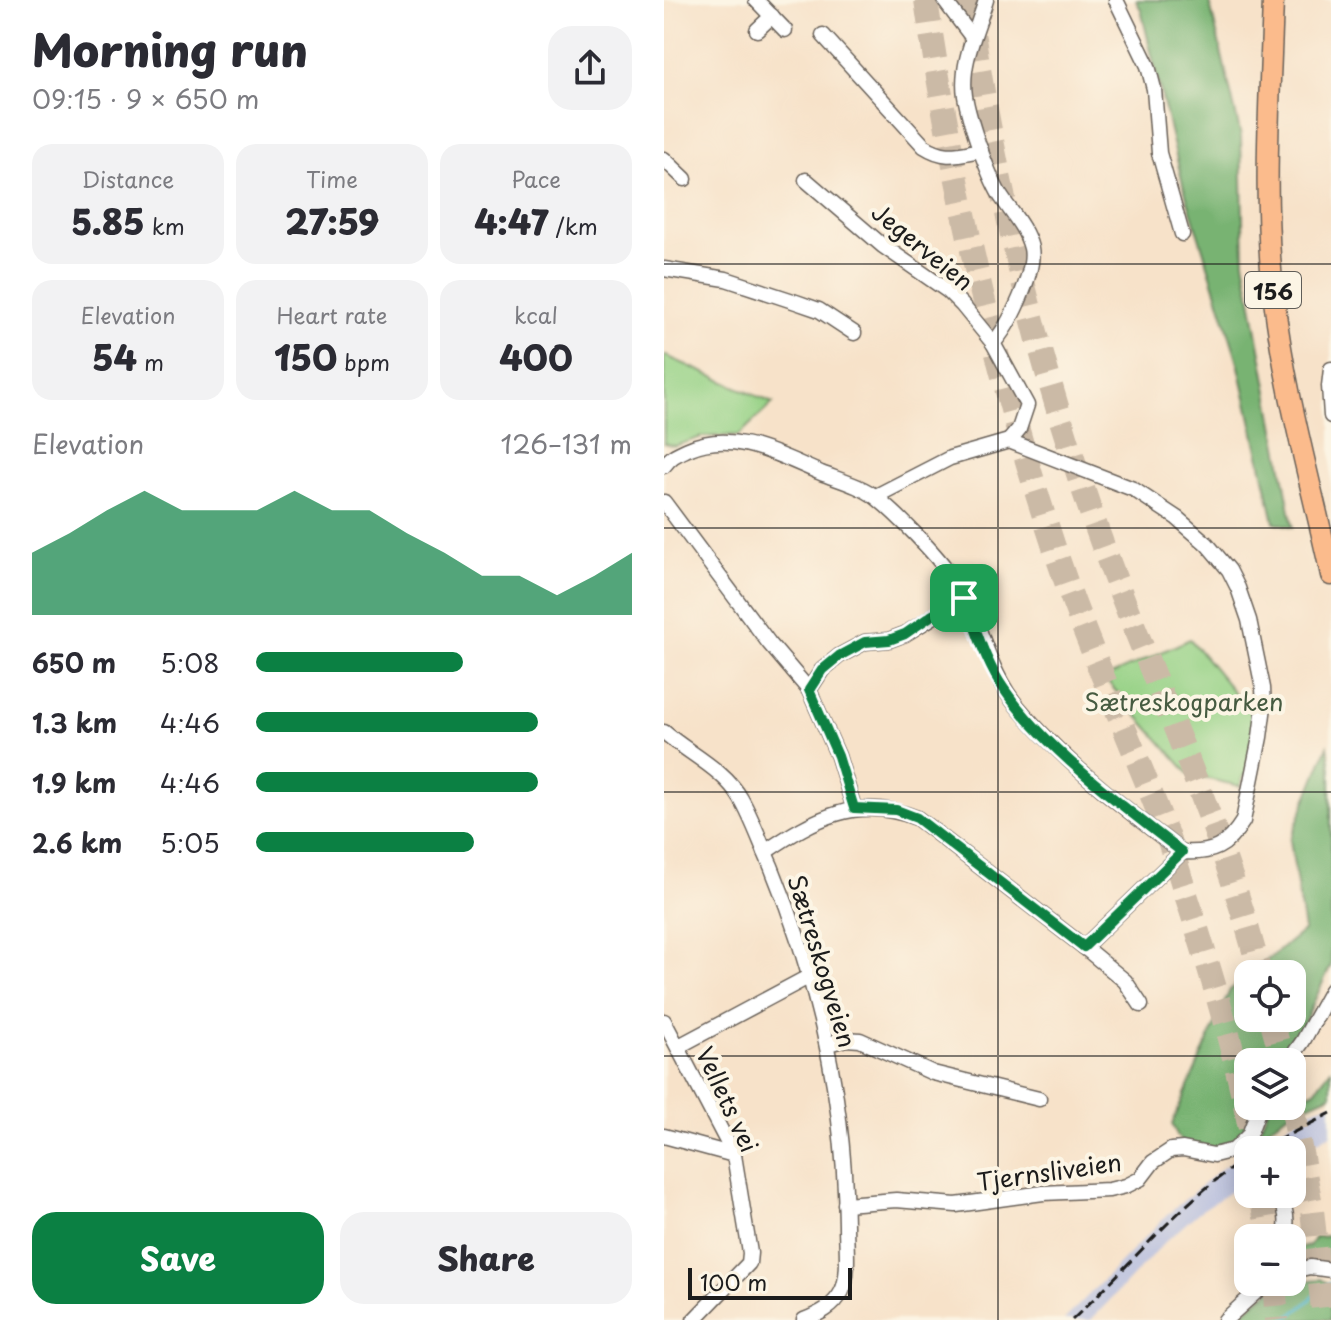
<!DOCTYPE html>
<meta charset="utf-8">
<style>
body{margin:0;font-family:"Playpen Sans",sans-serif;background:#f2f2f3;color:#2b2b33;height:100vh;display:flex;flex-direction:column;font-size:30px;white-space:nowrap}
*{box-sizing:border-box;margin:0}
p{font-size:26px;color:#7c7c81}
.icon{flex:none;width:44px;height:44px;fill:none;stroke:currentColor;stroke-width:2;stroke-linecap:round;stroke-linejoin:round}
.map{position:relative;flex:1;overflow:hidden}
.side{display:flex;flex-direction:column;background:#fff;width:664px}
.side>*{flex:none}
.controls{position:absolute;left:570px;top:960px;display:grid;gap:16px}
.controls a{display:grid;place-items:center;width:72px;height:72px;border-radius:16px;background:#fff;box-shadow:0 4px 20px #0003;font-size:40px}
.scale{position:absolute;left:24px;bottom:20px;width:164px;box-sizing:border-box;padding-left:8px;border:4px solid #1c1c1c;border-top:0;font-size:22px;line-height:28px;white-space:nowrap;color:#1c1c1c;-webkit-text-stroke:6px #fcf5e5;paint-order:stroke}
.pin{position:absolute;display:grid;place-items:center;width:68px;height:68px;color:#fff;margin:-34px;border-radius:16px;box-shadow:0 4px 12px #0006}
.round{display:grid;place-items:center;flex:none;width:84px;height:84px;border-radius:24px;background:#f2f2f3}
.head{display:flex;align-items:center;justify-content:space-between;height:136px;padding:0 32px}
h1{font-size:44px;font-weight:800;line-height:60px}
.stats{display:grid;grid-template-columns:repeat(3,1fr);gap:12px;height:136px;padding:8px 32px}
.stats div{display:grid;align-content:center;border-radius:20px;background:#f2f2f3;text-align:center}
.stats b{font-size:34px;font-weight:800}
.stats small{font-size:22px;font-weight:400}
.stats p{font-size:22px}
.chart{height:224px;padding:16px 32px}
.chart p{display:flex;justify-content:space-between}
.chart svg{width:100%;height:144px;margin-top:8px;fill:#0b8043;opacity:.7}
.button{display:flex;gap:16px;margin-top:auto;padding:16px 32px}
.button a{flex:1;height:92px;border-radius:24px;background:#0b8043;color:#fff;font-size:32px;font-weight:800;line-height:92px;text-align:center}
.button a+a{background:#f2f2f3;color:#2b2b33}
ul{padding:0 32px;list-style:none;font-size:26px}
li{display:grid;grid-template-columns:128px 96px 1fr;align-items:center;height:60px}
li i{height:20px;border-radius:10px;background:#0b8043}
main{display:flex;flex:1;min-height:0}
.map>svg:first-child{display:block}
</style>
<main>
<section class="side">
<div class="head"><div><h1>Morning run</h1><p>09:15 · 9 × 650 m</p></div><a class="round"><svg class="icon" aria-label="share" viewBox="0 0 24 24"><path d="M12 15V3M7 8l5-5 5 5M5 13v7h14v-7"/></svg></a></div>
<div class="stats">
<div><p>Distance</p><b>5.85<small> km</small></b></div>
<div><p>Time</p><b>27:59</b></div>
<div><p>Pace</p><b>4:47<small> /km</small></b></div>
</div>
<div class="stats">
<div><p>Elevation</p><b>54<small> m</small></b></div>
<div><p>Heart rate</p><b>150<small> bpm</small></b></div>
<div><p>kcal</p><b>400</b></div>
</div>
<div class="chart"><p><span>Elevation</span>126–131 m</p>
<svg viewBox="0 0 160 44" preserveAspectRatio="none"><path d="M0 44V25L10 19L20 12L30 6L40 12L50 12L60 12L70 6L80 12L90 12L100 19L110 25L120 32L130 32L140 38L150 32L160 25V44z"/></svg>
</div>
<ul>
<li><b>650 m</b>5:08<i style="width:55%"></i></li>
<li><b>1.3 km</b>4:46<i style="width:75%"></i></li>
<li><b>1.9 km</b>4:46<i style="width:75%"></i></li>
<li><b>2.6 km</b>5:05<i style="width:58%"></i></li>
</ul>
<div class="button"><a>Save</a><a>Share</a></div>
</section>
<div class="map">
<svg width="667" height="1320" viewBox="0 0 667 1320">
<rect width="100%" height="100%" fill="#fcf5e5"/>
<filter id="ink" filterUnits="userSpaceOnUse"><feTurbulence type="fractalNoise" baseFrequency=".0125" numOctaves="2"/><feDisplacementMap in="SourceGraphic" scale="16" xChannelSelector="R" yChannelSelector="G"/><feConvolveMatrix kernelMatrix="1 2 1 2 8 2 1 2 1" color-interpolation-filters="sRGB"/></filter>
<filter id="wash" filterUnits="userSpaceOnUse"><feTurbulence type="fractalNoise" baseFrequency=".006" numOctaves="4" result="noise"/><feDisplacementMap in="SourceGraphic" scale="32" xChannelSelector="R" yChannelSelector="G"/><feGaussianBlur stdDeviation="1.8" result="paint"/><feColorMatrix in="noise" values="0 0 0 0 0 0 0 0 0 0 0 0 0 0 0 0 0 1.4 0 .05"/><feComposite in="paint" operator="in"/></filter>
<g filter="url(#wash)">
<rect width="100%" height="100%" fill="#f7e2c9"/>
<g fill="#bdc3de">
<path d="M 667,1103 L 667,1134 L 633,1152 L 586,1150 L 643,1112 Z"/>
<path d="M 584,1151 L 584,1180 L 535,1212 L 502,1241 L 427,1320 L 400,1320 L 504,1214 L 557,1169 Z"/>
</g>
<g fill="#95d185" stroke="#587650" stroke-width="2">
<path d="M 0,355 L 109,403 L 75,435 L 38,437 L 10,446 L 0,443 Z"/>
<path d="M 526,639 L 593,720 L 582,776 L 579,776 L 576,786 L 526,775 L 442,680 L 447,675 Z"/>
</g>
<g fill="#78b372" stroke="#4a6847" stroke-width="2">
<path d="M 472,0 L 545,0 L 577,136 L 580,261 L 629,527 L 610,522 L 574,362 L 519,185 L 477,10 Z"/>
<path d="M 664,746 L 667,770 L 667,965 L 633,1038 L 615,1062 L 584,1062 L 584,1106 L 590,1106 L 581,1132 L 571,1145 C 556,1148 531,1153 518,1142 C 514,1138 510,1129 508,1124 L 566,990 L 584,976 L 584,1018 L 628,1018 L 628,974 L 586,974 L 640,930 L 626,840 Z"/>
<path d="M 667,1069 L 667,1095 L 622,1115 L 598,1133 L 596,1128 L 605,1106 L 628,1106 L 628,1100 L 631,1101 L 651,1090 Z"/>
<path d="M 667,1236 L 667,1263 L 649,1258 L 628,1262 L 628,1245 L 634,1249 L 645,1246 L 651,1237 Z"/>
<path d="M 657,1279 L 667,1285 L 667,1320 L 572,1320 C 602,1289 613,1282 657,1279 Z"/>
</g>
<g fill="none" stroke-linecap="round" stroke-linejoin="round">
<path stroke="#52bacf" stroke-width="3" d="M 619,1320 C 637,1312 650,1294 667,1282"/>
</g>
</g>
<g filter="url(#ink)">
<g fill="none" stroke-linecap="round" stroke-linejoin="round">
<g stroke="#cbbaa6" stroke-width="24" stroke-dasharray="24 12" stroke-linecap="butt">
<path d="M 262,0 C 289,188 332,373 392,553 C 423,645 464,733 499,824 C 509,850 516,877 525,904 C 551,985 575,1066 590,1150"/>
<path d="M 304,0 C 331,182 373,362 435,535 C 488,682 558,823 596,974"/>
<path d="M 607,1018 L 619,1062"/>
<path d="M 628,1106 L 648,1210 L 660,1320"/>
<path d="M 597,1194 L 605,1238"/>
<path d="M 610,1282 L 613,1320"/>
</g>
<defs>
<g id="street">
<path d="M 92,0 L 121,30"/>
<path d="M 280,0 L 308,37"/>
<path d="M 322,0 C 313,30 296,63 301,96 C 305,120 323,173 336,195 C 347,212 362,228 367,248 C 372,271 345,327 329,343"/>
<path d="M 452,0 L 484,66 L 490,89 L 495,153 L 518,234"/>
<path d="M 93,30 L 108,16"/>
<path d="M 159,35 L 260,146 C 282,160 294,154 317,150"/>
<path d="M 0,159 L 21,179"/>
<path d="M 142,180 L 219,246 L 284,291 L 298,305 L 329,343 L 363,405 L 355,429 L 345,441"/>
<path d="M 0,269 L 62,279 L 132,302 L 155,310 L 190,333"/>
<path d="M 667,369 L 665,386 L 667,416"/>
<path d="M 0,466 C 7,456 13,454 24,449 C 70,429 114,455 157,473 C 175,480 198,486 213,498 C 234,515 272,554 288,577 C 318,617 321,669 354,707 C 400,762 461,809 518,852"/>
<path d="M 212,496 L 286,458 L 345,441 L 469,489 L 513,518 L 543,544 L 565,570 L 574,588 L 585,620 L 599,688 L 600,706 L 596,737 L 579,821 C 563,847 549,854 518,852 L 420,947"/>
<path d="M 0,502 L 105,643 L 145,690 L 174,756 L 190,808"/>
<path d="M 145,690 L 158,670 L 175,656 L 201,642 L 225,640 L 241,634 L 300,598"/>
<path d="M 0,732 C 24,753 61,770 77,799 C 89,820 97,844 107,866 C 154,980 181,1102 182,1225 C 182,1246 186,1273 178,1291 C 170,1307 155,1314 140,1320"/>
<path d="M 101,852 C 151,818 193,795 253,818 L 420,947 L 461,981 L 477,1005"/>
<path d="M 0,1021 L 70,1155 L 86,1253 L 85,1263 L 30,1320"/>
<path d="M 164,1044 L 182,1039 L 196,1040 L 269,1073 L 375,1099"/>
<path d="M 15,1046 L 146,976"/>
<path d="M 624,1062 L 639,1041 L 667,990"/>
<path d="M 0,1136 L 70,1155"/>
<path d="M 615,1194 C 622,1209 625,1222 620,1238"/>
<path d="M 181,1204 L 232,1200 L 292,1205 L 379,1193 L 445,1190 L 462,1186 L 476,1179 L 489,1162 L 507,1150 L 519,1149 L 550,1155 L 570,1150 L 585,1135 L 596,1106"/>
<path d="M 628,1271 L 646,1267 L 667,1270"/>
<path d="M 561,1320 L 603,1282"/>
</g>
<path id="primary" d="M 609,0 C 606,99 598,200 610,299 C 621,393 647,483 667,575"/>
</defs>
<use href="#street" stroke="#696159" stroke-width="17"/>
<use href="#primary" stroke="#696159" stroke-width="23"/>
<use href="#street" stroke="#fff" stroke-width="14"/>
<use href="#primary" stroke="#fbbb8c" stroke-width="20"/>
<g stroke="#1c1c1c" stroke-width="3" stroke-dasharray="12 6" stroke-linecap="butt">
<path d="M 595,1150 L 667,1113"/>
<path d="M 408,1320 C 467,1265 516,1201 584,1157"/>
</g>
</g>
</g>
<g fill="none" stroke-linecap="round" stroke-linejoin="round" filter="url(#ink)">
<defs>
<path id="route" d="M 300,598 C 312,628 321,662 340,689 C 379,747 462,809 518,852 L 420,947 L 253,818 L 232,810 L 190,808 L 174,756 L 145,690 L 158,670 L 175,656 L 201,642 L 225,640 L 241,634 L 267,616 Z"/>
</defs>
<use href="#route" stroke="#fff" stroke-width="16"/>
<use href="#route" stroke="#0b8043" stroke-width="10"/>
</g>
<path fill="none" stroke="#1c1c1c" stroke-width="2" stroke-opacity="0.55" d="M 334,0 L 334,1320M 0,264 L 667,264M 0,528 L 667,528M 0,792 L 667,792M 0,1056 L 667,1056"/>
<g text-anchor="middle" dominant-baseline="central" stroke-width="8" stroke-linejoin="round" paint-order="stroke">
<rect fill="#fcf5e5" stroke="#5f5d58" stroke-width="2" x="581" y="272" width="56" height="36" rx="6"/>
<g font-size="22" font-weight="bold" fill="#1c1c1c">
<text x="609" y="290">156</text>
</g>
<g font-size="24" fill="#1c1c1c" stroke="#fcf5e5">
<text transform="translate(259 246) rotate(39)">Jegerveien</text>
<text transform="translate(159 961) rotate(73)">Sætreskogveien</text>
<text transform="translate(64 1099) rotate(65)">Vellets vei</text>
<text transform="translate(385 1171) rotate(-8)">Tjernsliveien</text>
</g>
<g font-size="24" fill="#465b41" stroke="#fcf5e5">
<text x="520" y="701">Sætreskogparken</text>
</g>
</g>
</svg>
<div class="controls">
<a><svg class="icon" aria-label="locate" viewBox="0 0 24 24"><circle cx="12" cy="12" r="6"/><path d="M12 2v4M12 18v4M2 12h4M18 12h4"/></svg></a>
<a><svg class="icon" aria-label="layers" viewBox="0 0 24 24"><path d="M12 4l9 5-9 5-9-5zM3 14l9 5 9-5"/></svg></a>
<a>+</a>
<a>−</a>
</div>
<div class="scale">100 m</div>
<div class="pin" style="left:300px;top:598px;background:#1e9e55"><svg class="icon" aria-label="arrive" viewBox="0 0 24 24"><path d="M6 21V4h12l-3 4 3 4H6"/></svg></div>
</div>
</main>
